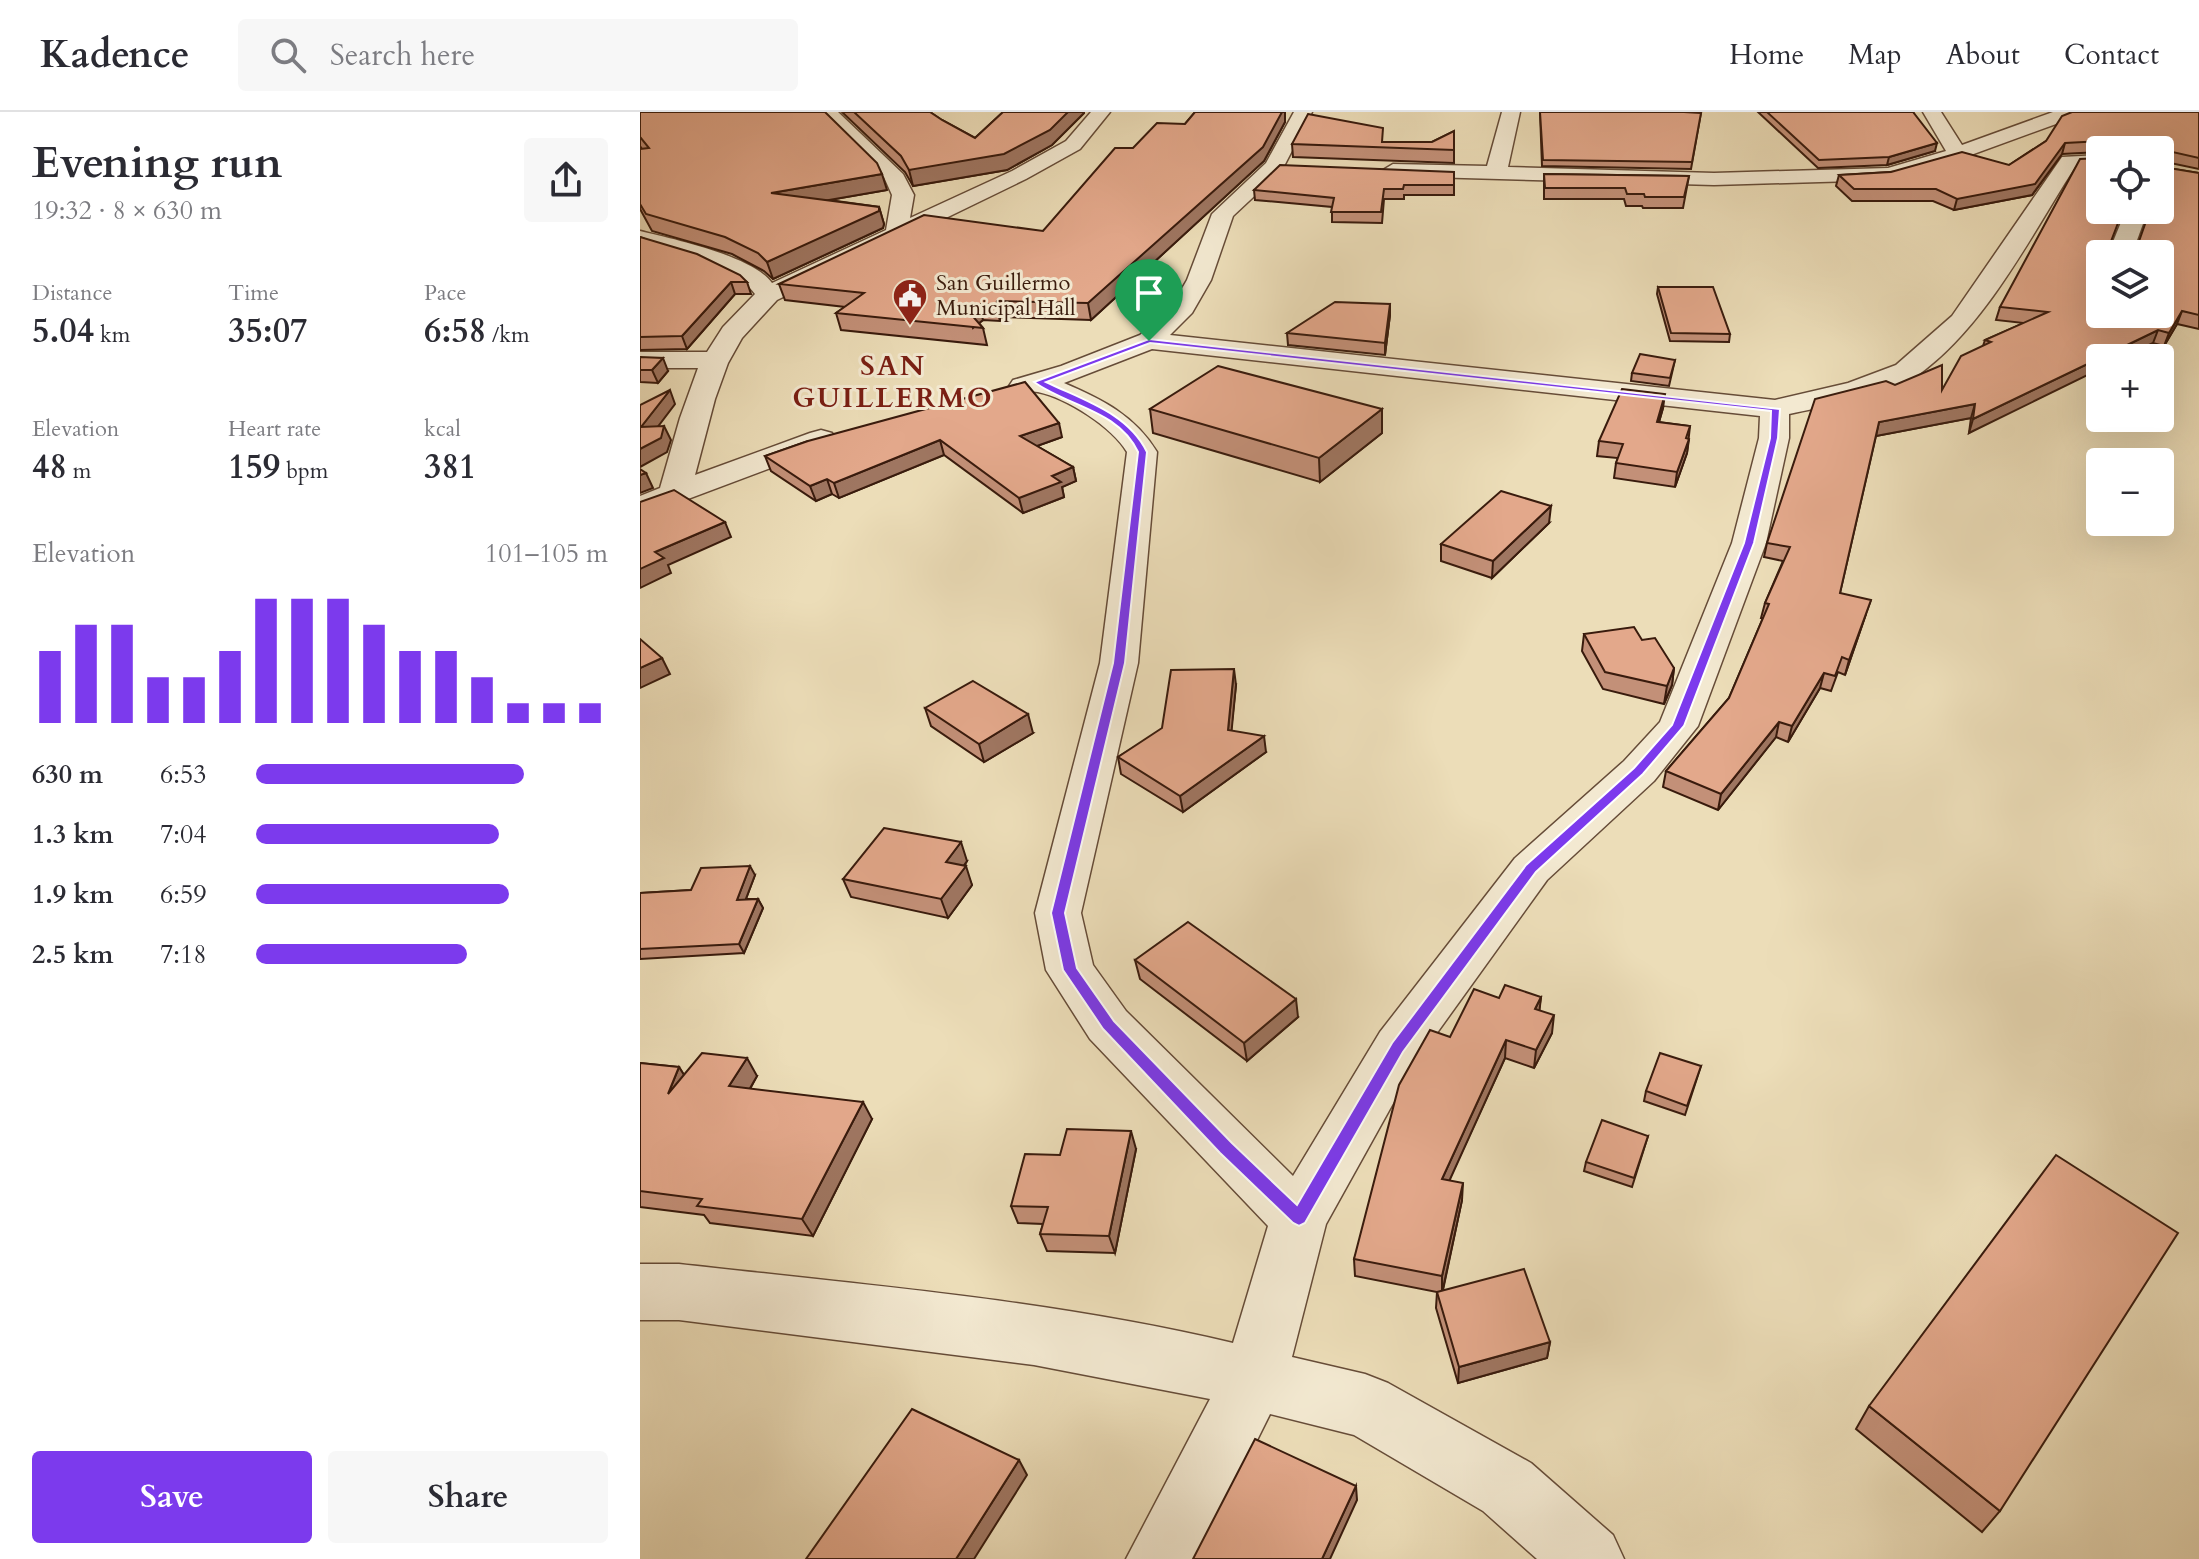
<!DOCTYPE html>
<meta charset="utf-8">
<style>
body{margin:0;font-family:Cardo,serif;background:#f7f7f7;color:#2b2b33;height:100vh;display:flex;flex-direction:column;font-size:30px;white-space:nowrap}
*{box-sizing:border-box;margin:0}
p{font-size:26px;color:#7c7c81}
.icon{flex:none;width:44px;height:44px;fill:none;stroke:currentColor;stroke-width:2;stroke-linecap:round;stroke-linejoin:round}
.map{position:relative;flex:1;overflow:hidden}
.drawer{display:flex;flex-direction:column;background:#fff;width:640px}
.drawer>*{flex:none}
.tools{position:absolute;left:1446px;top:24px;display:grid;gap:16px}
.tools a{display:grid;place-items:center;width:88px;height:88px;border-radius:8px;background:#fff;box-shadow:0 8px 32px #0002;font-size:40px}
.pin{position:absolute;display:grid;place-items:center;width:68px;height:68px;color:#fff;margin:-82px -34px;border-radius:50% 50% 50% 0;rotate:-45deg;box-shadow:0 0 8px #0007}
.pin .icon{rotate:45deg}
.round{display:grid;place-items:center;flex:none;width:84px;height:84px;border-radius:8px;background:#f7f7f7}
.overview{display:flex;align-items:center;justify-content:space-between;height:136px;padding:0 32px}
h1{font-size:44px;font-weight:700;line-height:60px}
.stats{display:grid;grid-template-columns:repeat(3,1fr);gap:12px;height:136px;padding:8px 32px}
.stats div{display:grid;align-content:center}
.stats b{font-size:34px;font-weight:700}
.stats small{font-size:22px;font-weight:400}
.stats p{font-size:22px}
.chart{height:224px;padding:16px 32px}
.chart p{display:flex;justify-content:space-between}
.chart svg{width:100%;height:144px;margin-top:8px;stroke:#7c3aed;stroke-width:6}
.action{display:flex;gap:16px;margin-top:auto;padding:16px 32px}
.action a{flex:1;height:92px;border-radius:8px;background:#7c3aed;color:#fff;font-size:32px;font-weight:700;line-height:92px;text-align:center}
.action a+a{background:#f7f7f7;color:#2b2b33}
ul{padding:0 32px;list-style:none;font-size:26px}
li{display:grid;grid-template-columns:128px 96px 1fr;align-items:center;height:60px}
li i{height:20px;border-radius:10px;background:#7c3aed}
header{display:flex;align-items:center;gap:48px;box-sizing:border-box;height:112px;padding:0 40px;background:#fff;border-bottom:2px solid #e1e1e2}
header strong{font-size:38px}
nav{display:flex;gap:44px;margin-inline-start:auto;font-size:28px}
.search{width:560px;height:72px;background:#f7f7f7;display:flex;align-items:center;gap:20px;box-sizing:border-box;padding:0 28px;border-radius:8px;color:#7c7c81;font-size:30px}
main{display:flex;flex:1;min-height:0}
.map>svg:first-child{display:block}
</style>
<header>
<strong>Kadence</strong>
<div class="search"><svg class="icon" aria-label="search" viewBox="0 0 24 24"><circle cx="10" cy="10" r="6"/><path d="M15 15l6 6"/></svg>Search here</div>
<nav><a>Home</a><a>Map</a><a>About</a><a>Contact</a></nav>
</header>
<main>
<section class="drawer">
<div class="overview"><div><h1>Evening run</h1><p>19:32 · 8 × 630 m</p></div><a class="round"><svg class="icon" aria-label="share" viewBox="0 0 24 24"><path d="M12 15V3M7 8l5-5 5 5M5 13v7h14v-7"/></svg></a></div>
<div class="stats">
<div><p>Distance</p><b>5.04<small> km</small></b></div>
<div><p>Time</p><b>35:07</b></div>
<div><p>Pace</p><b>6:58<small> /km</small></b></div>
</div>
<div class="stats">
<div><p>Elevation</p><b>48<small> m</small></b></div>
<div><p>Heart rate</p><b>159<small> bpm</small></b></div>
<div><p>kcal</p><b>381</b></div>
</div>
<div class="chart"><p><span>Elevation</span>101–105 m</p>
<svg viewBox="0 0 160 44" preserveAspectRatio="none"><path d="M5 44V22M15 44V14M25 44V14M35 44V30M45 44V30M55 44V22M65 44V6M75 44V6M85 44V6M95 44V14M105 44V22M115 44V22M125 44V30M135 44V38M145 44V38M155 44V38"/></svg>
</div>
<ul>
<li><b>630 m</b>6:53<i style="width:76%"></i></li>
<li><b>1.3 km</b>7:04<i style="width:69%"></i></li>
<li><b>1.9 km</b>6:59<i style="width:72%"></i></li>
<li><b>2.5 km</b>7:18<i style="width:60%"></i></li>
</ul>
<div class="action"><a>Save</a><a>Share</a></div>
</section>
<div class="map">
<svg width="1559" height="1447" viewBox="0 0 1559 1447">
<rect width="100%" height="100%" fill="#ecddb8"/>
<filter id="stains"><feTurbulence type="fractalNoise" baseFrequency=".0025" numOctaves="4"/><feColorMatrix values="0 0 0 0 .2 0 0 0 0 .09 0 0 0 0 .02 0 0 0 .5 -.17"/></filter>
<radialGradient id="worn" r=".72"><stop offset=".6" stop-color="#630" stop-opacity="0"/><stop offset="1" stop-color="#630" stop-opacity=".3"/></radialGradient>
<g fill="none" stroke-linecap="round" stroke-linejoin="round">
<defs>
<g id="minor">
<path d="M 178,0 L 198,0 L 263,62 L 274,83 L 270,106 L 372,59 L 426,29 L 451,0 L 470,0 L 440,37 L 386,67 L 137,188 L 102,226 L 88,251 L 75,287 L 55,363 L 170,321 L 181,318 L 192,321 L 196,327 L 192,333 L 0,405 L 0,384 L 20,376 L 40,306 L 58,256 L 0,256 L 0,240 L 67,240 L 83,215 L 115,182 C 97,155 31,143 0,133 L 0,119 C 33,127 113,144 132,171 L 246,118 L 252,83 L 244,65 Z"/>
<path d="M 654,0 L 672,0 L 642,58 L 593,104 L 571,168 L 552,201 L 530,223 L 1135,288 L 1208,271 L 1256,253 L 1312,204 L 1422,45 L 1460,43 L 1460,55 L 1435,55 C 1390,125 1346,214 1278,263 C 1248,284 1185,294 1149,302 L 1149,326 L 1126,431 L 1058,614 L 1014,669 L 907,768 L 776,950 L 686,1112 L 652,1245 L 725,1262 L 748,1271 L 891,1351 L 973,1423 L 984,1447 L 897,1447 L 843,1399 L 714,1323 L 630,1302 L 558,1447 L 486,1447 L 570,1287 L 394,1253 L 39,1208 L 0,1208 L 0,1152 L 39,1152 C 224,1173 412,1188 593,1231 L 628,1114 L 450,927 L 406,858 L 395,801 L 460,551 L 487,340 C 472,315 427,286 398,280 C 390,278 382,282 373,280 L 369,274 L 373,268 L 421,254 L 500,223 L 533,192 L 547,168 L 572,102 L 626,51 ZM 512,237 L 1120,304 L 1119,326 L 1092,431 L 1020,610 L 984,649 L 875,746 L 740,920 L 653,1064 L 486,899 L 453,853 L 441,801 L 498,551 L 517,340 C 494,303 463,288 424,271 Z"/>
<path d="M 862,0 L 880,0 L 868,55 L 1074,61 L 1248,56 L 1306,39 L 1283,0 L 1301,0 L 1322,33 L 1413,0 L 1440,0 L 1438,4 L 1287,59 L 1248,68 L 1074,73 L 753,64 L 743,58 L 753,52 L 847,54 Z"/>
<path d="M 1486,98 L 1508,98 L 1492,142 L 1468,142 Z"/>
</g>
</defs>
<use href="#minor" stroke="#664c38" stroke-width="3"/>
<use href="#minor" fill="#f3e9d1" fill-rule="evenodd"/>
</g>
<g fill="#c39078" stroke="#391b0d" stroke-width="2">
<path d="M 0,0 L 247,78 L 189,88 L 239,95 L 244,112 L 243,116 L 133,167 L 124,159 L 92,142 L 12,119 L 0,97 L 0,37 L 2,37 L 0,34 Z"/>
<path d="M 202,0 L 290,0 L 302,8 L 335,26 L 363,0 L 444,0 L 444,1 L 412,33 L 367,58 L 273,74 L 265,60 Z"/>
<path d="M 555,0 L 645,0 L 645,10 L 624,49 L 451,208 L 360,205 L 360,209 L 343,208 L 339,211 L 343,216 L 347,233 L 201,218 L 196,201 L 205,195 L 145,188 L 139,172 L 403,119 L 493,36 L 545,12 Z"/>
<path d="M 900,0 L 1061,1 L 1051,57 L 902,54 Z"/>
<path d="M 1118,0 L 1273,0 L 1295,39 L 1247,53 L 1178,56 Z"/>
<path d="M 1559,0 L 1559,57 L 1521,49 L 1522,55 L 1559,61 L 1559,217 L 1537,212 L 1524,234 L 1513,231 L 1483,246 L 1460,246 L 1329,321 L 1331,306 L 1236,324 L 1200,481 L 1226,502 L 1205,563 L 1198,560 L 1191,579 L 1180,576 L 1148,630 L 1136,625 L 1078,698 L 1023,675 L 1026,659 L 1089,586 L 1123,506 L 1121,506 L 1125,491 L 1143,449 L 1124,445 L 1127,431 L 1255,273 L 1302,278 L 1343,234 L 1345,228 L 1384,211 L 1356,208 L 1360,195 L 1470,132 L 1498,132 L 1520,98 L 1520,38 L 1460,38 L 1460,40 L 1422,42 L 1392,83 L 1314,98 L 1293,89 L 1212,89 L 1196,74 L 1199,63 L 1369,53 L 1406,29 Z"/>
<path d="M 814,19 L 814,51 L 653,45 L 652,32 L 743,30 L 792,30 Z"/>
<path d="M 814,60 L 814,83 L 764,83 L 764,87 L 744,87 L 742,111 L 692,110 L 692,95 L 615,88 L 614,78 Z"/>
<path d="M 904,62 L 1049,64 L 1043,96 L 1003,96 L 1002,94 L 986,94 L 984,87 L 904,87 Z"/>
<path d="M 0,125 L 107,170 L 111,182 L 95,182 L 47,237 L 0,238 Z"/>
<path d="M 1018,175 L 1090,222 L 1089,230 L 1030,229 L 1017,182 Z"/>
<path d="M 750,192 L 750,203 L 745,243 L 648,233 L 647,221 Z"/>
<path d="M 0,245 L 28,259 L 18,271 L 0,270 Z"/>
<path d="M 1035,248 L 1029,274 L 991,269 L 992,261 Z"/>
<path d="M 1023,296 L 1019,310 L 1050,314 L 1047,341 L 1035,375 L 974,366 L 976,351 L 978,346 L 957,344 L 959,329 Z"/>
<path d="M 510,297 L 742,297 L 742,321 L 680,370 L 513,321 Z"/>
<path d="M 422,325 L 397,334 L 433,355 L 436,369 L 422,375 L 424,385 L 383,401 L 304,343 L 199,386 L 192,382 L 176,389 L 131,359 L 125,344 L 168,329 Z"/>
<path d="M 909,411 L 852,466 L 801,449 L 801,432 Z"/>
<path d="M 944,522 L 1002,528 L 1034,556 L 1032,573 L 1024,592 L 963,577 L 942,539 Z"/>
<path d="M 596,573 L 591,619 L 626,640 L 543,700 L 481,662 L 478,645 Z"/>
<path d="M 285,596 L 393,621 L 344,650 L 291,614 Z"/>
<path d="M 327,749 L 324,754 L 332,773 L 308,806 L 211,785 L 203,767 Z"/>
<path d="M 115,763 L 106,787 L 118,787 L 123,796 L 104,841 L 0,847 L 0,781 L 51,778 Z"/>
<path d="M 495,848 L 658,905 L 607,949 L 500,867 Z"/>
<path d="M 901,885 L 899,898 L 912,921 L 894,956 L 865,946 L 809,1068 L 822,1088 L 803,1178 L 910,1230 L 907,1246 L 818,1271 L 796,1196 L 797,1180 L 715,1164 L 714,1147 L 810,925 Z"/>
<path d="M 0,951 L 39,955 L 44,963 L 117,964 L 110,977 L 232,1007 L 173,1124 L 70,1111 L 64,1103 L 0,1095 Z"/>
<path d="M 1061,954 L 1045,1003 L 1004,989 L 1006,979 Z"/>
<path d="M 1008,1024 L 992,1075 L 944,1059 L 946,1050 Z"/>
<path d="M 496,1037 L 475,1141 L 407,1139 L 400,1122 L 403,1112 L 378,1111 L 371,1094 L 420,1043 Z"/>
<path d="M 1229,1294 L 1360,1399 L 1342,1420 L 1216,1317 Z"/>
</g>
<g fill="#9f7661" stroke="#391b0d" stroke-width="2">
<path d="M 428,0 L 444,0 L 444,1 L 412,33 L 367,58 L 273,74 L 269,58 Z"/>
<path d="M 642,0 L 645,0 L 645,10 L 624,49 L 451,208 L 448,191 Z"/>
<path d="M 1297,31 L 1295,39 L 1247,53 L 1249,45 Z"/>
<path d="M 1425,31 L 1422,42 L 1392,83 L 1314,98 L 1317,87 Z"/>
<path d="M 242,62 L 247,78 L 137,97 L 131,81 Z"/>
<path d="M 239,95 L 244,112 L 243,116 L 133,167 L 127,150 Z"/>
<path d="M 91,170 L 95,182 L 47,237 L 42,224 Z"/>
<path d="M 357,189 L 360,205 L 360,209 L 356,193 Z"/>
<path d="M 339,192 L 343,208 L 333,216 L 329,200 Z"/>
<path d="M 750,192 L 750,203 L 745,243 L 745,231 Z"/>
<path d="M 1542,199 L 1537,212 L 1524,234 L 1529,221 Z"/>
<path d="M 1518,218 L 1513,231 L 1483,246 L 1461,246 Z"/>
<path d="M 23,246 L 28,259 L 18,271 L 12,258 Z"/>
<path d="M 1460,246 L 1460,257 L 1329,321 L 1333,307 Z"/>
<path d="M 30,278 L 35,292 L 7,329 L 1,315 Z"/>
<path d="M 1025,282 L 1023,296 L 1015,324 L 1017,310 Z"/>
<path d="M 1335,292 L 1331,306 L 1236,324 L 1239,310 Z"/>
<path d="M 742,297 L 742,321 L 680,370 L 679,346 Z"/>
<path d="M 419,311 L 422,325 L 383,339 L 380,324 Z"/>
<path d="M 24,314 L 31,328 L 27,340 L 0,355 L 0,337 Z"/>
<path d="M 1049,327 L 1047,341 L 1035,375 L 1037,360 Z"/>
<path d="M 300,328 L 304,343 L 199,386 L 194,371 Z"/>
<path d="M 433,355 L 436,369 L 422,375 L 424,385 L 383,401 L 379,386 L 412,364 Z"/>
<path d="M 6,361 L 13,376 L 0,381 L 0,363 Z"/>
<path d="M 187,367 L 192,382 L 176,389 L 170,374 Z"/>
<path d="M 911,394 L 909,411 L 852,466 L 853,449 Z"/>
<path d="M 85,410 L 91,425 L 28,453 L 31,461 L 0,476 L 0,457 L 15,440 Z"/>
<path d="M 1231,488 L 1226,502 L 1205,563 L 1209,548 Z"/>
<path d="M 22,546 L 30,562 L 0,576 L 0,556 Z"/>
<path d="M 1034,556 L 1032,573 L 1024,592 L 1027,574 Z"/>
<path d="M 594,557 L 596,573 L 590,635 L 588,618 Z"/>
<path d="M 1184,561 L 1180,576 L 1148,630 L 1152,614 Z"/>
<path d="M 388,602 L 393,621 L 344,650 L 339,632 Z"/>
<path d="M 1139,610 L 1136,625 L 1078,698 L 1081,682 Z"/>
<path d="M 624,624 L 626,640 L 543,700 L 540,684 Z"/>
<path d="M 321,730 L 327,749 L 313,769 L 306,750 Z"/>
<path d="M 110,754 L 115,763 L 102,797 L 97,788 Z"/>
<path d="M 326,754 L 332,773 L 308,806 L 301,787 Z"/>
<path d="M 118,787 L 123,796 L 104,841 L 99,832 Z"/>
<path d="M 901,885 L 899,903 L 895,897 Z"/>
<path d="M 656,887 L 658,905 L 607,949 L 604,931 Z"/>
<path d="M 914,903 L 912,921 L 894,956 L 896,938 Z"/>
<path d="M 866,928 L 865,946 L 802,1085 L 802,1067 Z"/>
<path d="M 107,946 L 117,964 L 101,992 L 89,974 Z"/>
<path d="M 39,955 L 51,974 L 28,982 Z"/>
<path d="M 223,990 L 232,1007 L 173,1124 L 162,1107 Z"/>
<path d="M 491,1019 L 496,1037 L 475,1141 L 469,1124 Z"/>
<path d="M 823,1071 L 822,1088 L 802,1181 L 802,1164 Z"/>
<path d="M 910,1230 L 907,1246 L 818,1271 L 819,1255 Z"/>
<path d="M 379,1348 L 387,1363 L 334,1447 L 316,1447 Z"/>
<path d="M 716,1374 L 717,1388 L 690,1447 L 682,1447 Z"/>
</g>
<g fill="#e3a88b" stroke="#391b0d" stroke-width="2" fill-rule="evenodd">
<path d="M 0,0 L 185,0 L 237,51 L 242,62 L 131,81 L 239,95 L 239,99 L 127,150 L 118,141 L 85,125 L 6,102 L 0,92 L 0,37 L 9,36 L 0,25 Z"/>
<path d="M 214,0 L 290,0 L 302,8 L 335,26 L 363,0 L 428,0 L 410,18 L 364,42 L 269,58 L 261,44 Z"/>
<path d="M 555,0 L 642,0 L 623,35 L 448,191 L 357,189 L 356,193 L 339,192 L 329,200 L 343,216 L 196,201 L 224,181 L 139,172 L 284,103 L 403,119 L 475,36 L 493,36 L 517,11 L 545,12 Z"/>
<path d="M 900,0 L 1044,0 L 1061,1 L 1052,50 L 903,48 Z"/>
<path d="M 1127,0 L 1273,0 L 1297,31 L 1249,45 L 1179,48 Z"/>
<path d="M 1432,0 L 1559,0 L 1559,46 L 1524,38 L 1521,41 L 1522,55 L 1559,61 L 1559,203 L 1542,199 L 1529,221 L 1518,218 L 1333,307 L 1335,292 L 1239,310 L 1200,481 L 1231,488 L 1209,548 L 1202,545 L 1195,564 L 1184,561 L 1152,614 L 1139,610 L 1081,682 L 1026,659 L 1089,586 L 1129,492 L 1125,491 L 1150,435 L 1127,431 L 1175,287 L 1246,269 L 1255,273 L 1302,253 L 1302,278 L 1321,244 L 1351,230 L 1345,228 L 1408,200 L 1360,195 L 1440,47 L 1460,46 L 1460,98 L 1483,98 L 1470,132 L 1498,132 L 1510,98 L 1520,98 L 1520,38 L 1466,38 L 1467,32 L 1463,29 L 1425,31 L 1395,72 L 1317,87 L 1296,77 L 1214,77 L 1199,63 L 1251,60 L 1322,40 L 1369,53 L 1406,29 L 1422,4 ZM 1460,142 L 1520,142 L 1520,202 L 1460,202 Z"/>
<path d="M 668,2 L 743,16 L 742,30 L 792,30 L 814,19 L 814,38 L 652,32 Z"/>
<path d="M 640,53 L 814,60 L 814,73 L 764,73 L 763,77 L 744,77 L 741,100 L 691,100 L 694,86 L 614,78 Z"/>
<path d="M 904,62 L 1049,64 L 1044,85 L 1005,85 L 1004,82 L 987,82 L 985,76 L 905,76 Z"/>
<path d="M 0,125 L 57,142 L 100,163 L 107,170 L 91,170 L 42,224 L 0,225 Z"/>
<path d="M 1018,175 L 1073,175 L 1090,222 L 1031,221 Z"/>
<path d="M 695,190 L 750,192 L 745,231 L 647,221 Z"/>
<path d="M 1000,242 L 1035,248 L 1030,266 L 992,261 Z"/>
<path d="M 0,245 L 23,246 L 12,258 L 0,258 Z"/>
<path d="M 578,254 L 742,297 L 679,346 L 510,297 Z"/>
<path d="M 385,270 L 419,311 L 380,324 L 433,355 L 412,364 L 421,370 L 379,386 L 300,328 L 194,371 L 187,367 L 170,374 L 125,344 L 168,329 Z"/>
<path d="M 982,277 L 1025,282 L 1017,310 L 1050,314 L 1046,326 L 1049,327 L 1037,360 L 976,351 L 983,332 L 959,329 Z"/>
<path d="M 30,278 L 1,315 L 24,314 L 21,326 L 0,337 L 0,293 Z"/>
<path d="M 0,357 L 6,361 L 0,363 Z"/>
<path d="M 34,378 L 85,410 L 15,440 L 24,446 L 0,457 L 0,390 Z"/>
<path d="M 861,379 L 911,394 L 853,449 L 801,432 Z"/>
<path d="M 994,515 L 1002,528 L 1015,526 L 1034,556 L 1027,574 L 965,560 L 944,522 Z"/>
<path d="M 0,527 L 22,546 L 0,556 Z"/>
<path d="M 594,557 L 588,618 L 624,624 L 540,684 L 478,645 L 522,616 L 531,558 Z"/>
<path d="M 333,569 L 388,602 L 339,632 L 285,596 Z"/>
<path d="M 244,716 L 321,730 L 306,750 L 326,754 L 301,787 L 203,767 Z"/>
<path d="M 110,754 L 97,788 L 118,787 L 99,832 L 0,837 L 0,781 L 51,778 L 61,756 Z"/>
<path d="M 548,810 L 656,887 L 604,931 L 495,848 Z"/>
<path d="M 865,873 L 901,885 L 895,897 L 914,903 L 896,938 L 866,928 L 802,1067 L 823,1071 L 802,1164 L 714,1147 L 759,973 L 790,918 L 810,925 L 834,877 L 859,886 Z"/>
<path d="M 62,941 L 107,946 L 89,974 L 223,990 L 162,1107 L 57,1094 L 62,1087 L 0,1079 L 0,951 L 39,955 L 28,982 Z"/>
<path d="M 1020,941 L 1061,954 L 1047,994 L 1006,979 Z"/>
<path d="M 962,1008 L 1008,1024 L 994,1066 L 946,1050 Z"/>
<path d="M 427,1017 L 491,1019 L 469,1124 L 400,1122 L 408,1095 L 371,1094 L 385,1042 L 420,1043 Z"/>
<path d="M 1416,1043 L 1538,1121 L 1360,1399 L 1229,1294 Z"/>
<path d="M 884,1157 L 910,1230 L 819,1255 L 797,1180 Z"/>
<path d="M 272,1297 L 379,1348 L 316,1447 L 166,1447 Z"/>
<path d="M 615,1327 L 716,1374 L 682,1447 L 553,1447 Z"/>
</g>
<path fill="#7c3aed" stroke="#fff" stroke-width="2" fill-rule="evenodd" d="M 509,227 L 1140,297 L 1138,326 L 1114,431 L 1044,614 L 1003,662 L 896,760 L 763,940 L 665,1111 L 659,1114 L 653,1111 L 580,1041 L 463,917 L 423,858 L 411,801 L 473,551 L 498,340 C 478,298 429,295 394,270 ZM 510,231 L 1131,299 L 1130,326 L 1104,431 L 1032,613 L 994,656 L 886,753 L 752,931 L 657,1093 L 592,1031 L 474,909 L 437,856 L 425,801 L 485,551 L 507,340 C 488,301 443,288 406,270 Z"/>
<defs>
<symbol id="civic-pin" viewBox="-11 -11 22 30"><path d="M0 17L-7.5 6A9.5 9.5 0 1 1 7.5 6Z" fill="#8f2418" stroke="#f3e9d1"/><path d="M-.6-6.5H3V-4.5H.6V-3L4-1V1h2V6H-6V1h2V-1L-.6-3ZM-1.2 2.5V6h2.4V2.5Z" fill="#fff"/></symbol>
</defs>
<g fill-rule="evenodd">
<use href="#civic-pin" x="250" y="164" width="40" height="54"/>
</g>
<g text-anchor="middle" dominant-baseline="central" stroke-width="6" stroke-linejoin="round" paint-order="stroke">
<g font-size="22" fill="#391b0d" stroke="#f3e9d1" text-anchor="start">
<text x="296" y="171">San Guillermo<tspan x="296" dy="25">Municipal Hall</tspan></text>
</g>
<g font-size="28" font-weight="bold" letter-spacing="2" fill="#7a1f14" stroke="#f3e9d1">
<text x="253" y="254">SAN<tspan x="253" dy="32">GUILLERMO</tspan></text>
</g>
</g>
<rect width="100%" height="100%" filter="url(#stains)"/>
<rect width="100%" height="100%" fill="url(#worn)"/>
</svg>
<div class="tools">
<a><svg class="icon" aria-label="locate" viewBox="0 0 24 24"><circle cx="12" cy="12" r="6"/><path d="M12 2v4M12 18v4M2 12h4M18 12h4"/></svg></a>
<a><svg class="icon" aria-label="layers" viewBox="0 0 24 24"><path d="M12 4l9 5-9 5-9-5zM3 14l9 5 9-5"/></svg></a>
<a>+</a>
<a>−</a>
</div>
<div class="pin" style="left:509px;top:229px;background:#1e9e55"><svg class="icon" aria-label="arrive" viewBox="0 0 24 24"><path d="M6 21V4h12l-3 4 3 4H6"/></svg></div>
</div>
</main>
